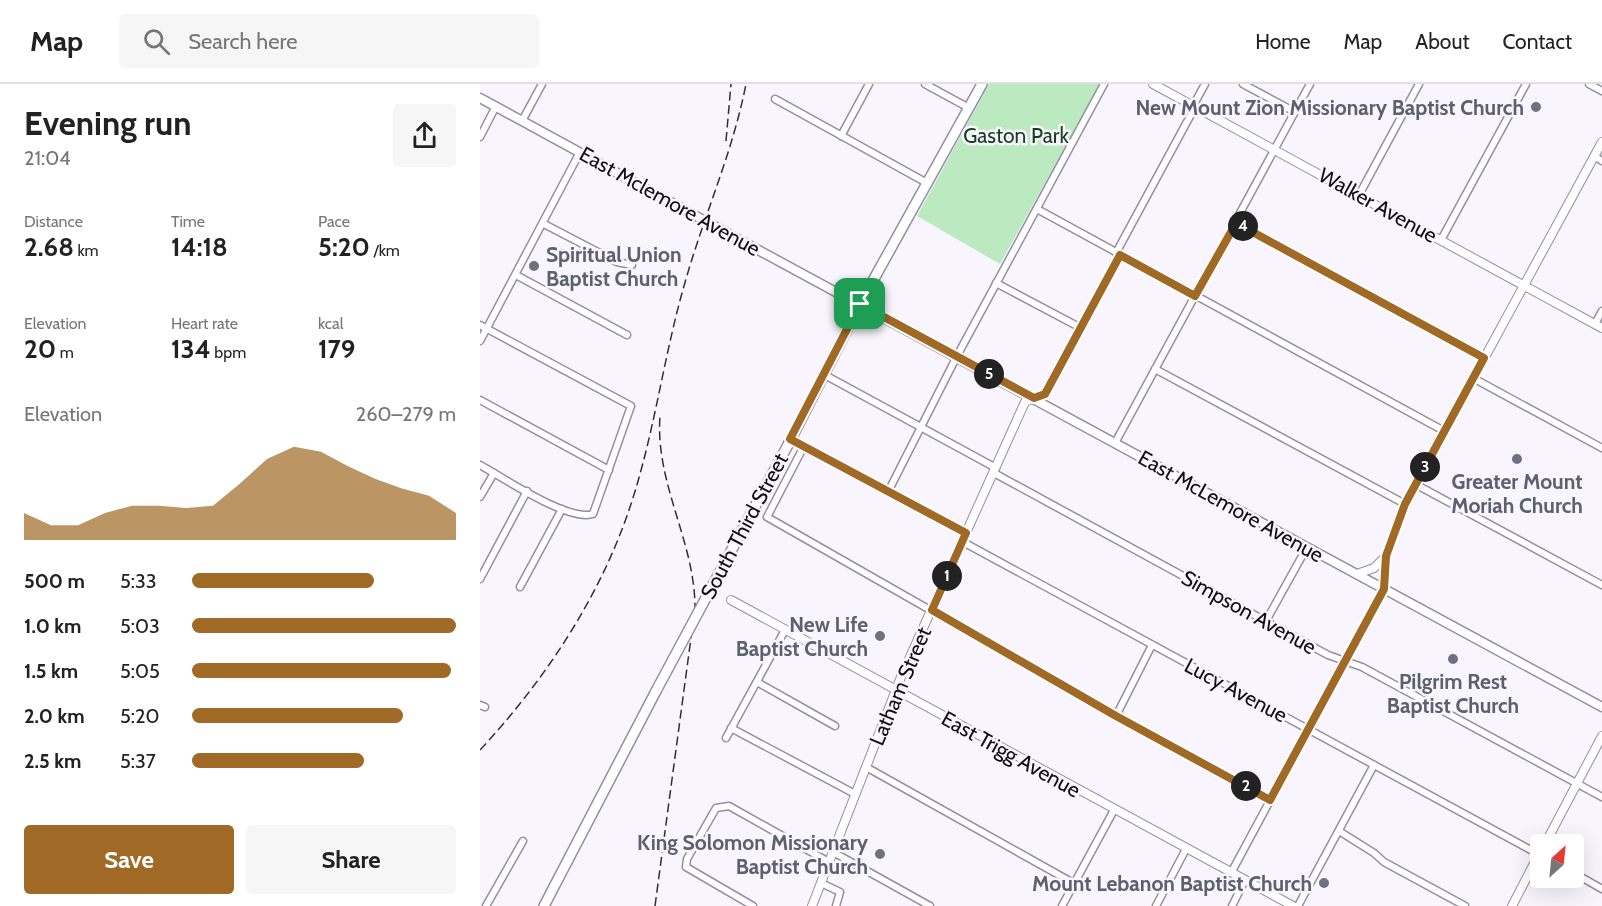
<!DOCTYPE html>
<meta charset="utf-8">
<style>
body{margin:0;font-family:Cabin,sans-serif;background:#f6f6f6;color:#222;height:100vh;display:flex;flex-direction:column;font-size:22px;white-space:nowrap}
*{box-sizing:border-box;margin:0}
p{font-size:20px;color:#767676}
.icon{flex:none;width:33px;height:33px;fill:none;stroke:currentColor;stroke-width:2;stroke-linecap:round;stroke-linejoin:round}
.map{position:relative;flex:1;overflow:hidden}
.panel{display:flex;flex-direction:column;background:#fff;width:480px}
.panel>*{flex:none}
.needle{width:39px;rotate:27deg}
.tools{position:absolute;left:1050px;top:750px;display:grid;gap:12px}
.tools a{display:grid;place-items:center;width:54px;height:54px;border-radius:6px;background:#fff;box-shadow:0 6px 24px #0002;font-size:30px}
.pin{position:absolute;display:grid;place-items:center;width:51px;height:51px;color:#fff;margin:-26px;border-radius:12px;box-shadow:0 3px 9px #0006}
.km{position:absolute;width:30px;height:30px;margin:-15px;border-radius:50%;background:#222;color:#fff;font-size:16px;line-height:30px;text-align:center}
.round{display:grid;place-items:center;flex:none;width:63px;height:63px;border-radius:6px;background:#f6f6f6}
.summary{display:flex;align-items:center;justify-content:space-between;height:102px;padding:0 24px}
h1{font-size:33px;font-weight:700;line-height:45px}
.stats{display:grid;grid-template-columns:repeat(3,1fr);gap:9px;height:102px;padding:6px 24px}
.stats div{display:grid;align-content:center}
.stats b{font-size:26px;font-weight:700}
.stats small{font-size:16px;font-weight:400}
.stats p{font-size:16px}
.chart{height:168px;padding:12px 24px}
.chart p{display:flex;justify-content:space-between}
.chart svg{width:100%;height:108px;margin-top:6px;fill:#a06925;opacity:.7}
.action{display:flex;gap:12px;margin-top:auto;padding:12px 24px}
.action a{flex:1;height:69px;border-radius:6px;background:#a06925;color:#fff;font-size:24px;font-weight:700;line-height:69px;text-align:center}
.action a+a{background:#f6f6f6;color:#222}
ul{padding:0 24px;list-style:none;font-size:20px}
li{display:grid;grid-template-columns:96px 72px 1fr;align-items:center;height:45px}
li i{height:15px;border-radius:8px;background:#a06925}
header{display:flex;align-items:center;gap:36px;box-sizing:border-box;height:84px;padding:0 30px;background:#fff;border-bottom:2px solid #e0e0e0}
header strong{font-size:28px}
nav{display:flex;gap:33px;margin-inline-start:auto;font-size:21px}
.search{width:420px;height:54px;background:#f6f6f6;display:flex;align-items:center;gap:15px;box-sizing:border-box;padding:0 21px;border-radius:6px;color:#767676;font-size:22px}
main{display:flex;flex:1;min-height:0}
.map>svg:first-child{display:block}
</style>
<header>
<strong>Map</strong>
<div class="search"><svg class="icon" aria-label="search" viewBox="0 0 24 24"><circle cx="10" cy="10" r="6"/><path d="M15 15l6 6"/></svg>Search here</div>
<nav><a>Home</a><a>Map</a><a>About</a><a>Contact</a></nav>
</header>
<main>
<section class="panel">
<div class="summary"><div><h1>Evening run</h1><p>21:04</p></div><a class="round"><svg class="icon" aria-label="share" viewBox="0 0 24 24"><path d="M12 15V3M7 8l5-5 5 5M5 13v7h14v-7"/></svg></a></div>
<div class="stats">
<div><p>Distance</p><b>2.68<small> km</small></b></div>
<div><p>Time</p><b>14:18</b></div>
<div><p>Pace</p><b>5:20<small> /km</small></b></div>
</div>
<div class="stats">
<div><p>Elevation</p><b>20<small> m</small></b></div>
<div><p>Heart rate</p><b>134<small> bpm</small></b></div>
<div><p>kcal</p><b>179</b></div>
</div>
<div class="chart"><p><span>Elevation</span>260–279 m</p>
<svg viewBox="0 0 160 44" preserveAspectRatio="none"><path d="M0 44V33L10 38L20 38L30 33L40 30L50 30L60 31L70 30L80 21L90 11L100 6L110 8L120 14L130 19L140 23L150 26L160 33V44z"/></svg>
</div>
<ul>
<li><b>500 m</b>5:33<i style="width:69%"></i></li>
<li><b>1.0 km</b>5:03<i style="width:100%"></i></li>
<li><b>1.5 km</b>5:05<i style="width:98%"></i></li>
<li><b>2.0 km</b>5:20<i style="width:80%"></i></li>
<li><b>2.5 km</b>5:37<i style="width:65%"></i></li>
</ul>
<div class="action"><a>Save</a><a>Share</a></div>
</section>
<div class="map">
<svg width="1122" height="822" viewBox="0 0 1122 822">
<rect width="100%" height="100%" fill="#f8f5fe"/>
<path fill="#bceac0" d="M 509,0 L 620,0 L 520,180 L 437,132 Z"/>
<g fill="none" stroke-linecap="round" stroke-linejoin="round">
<defs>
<g id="minor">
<path d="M 445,0 L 489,24"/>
<path d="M 763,0 L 815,28"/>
<path d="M 1109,0 L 1122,7"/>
<path d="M 295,15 L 447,99"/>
<path d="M 713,22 L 725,0"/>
<path d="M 42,37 L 62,0"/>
<path d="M 361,52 L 389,0"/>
<path d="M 0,53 L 16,22"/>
<path d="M 1114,72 L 1122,77"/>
<path d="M 879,111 L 939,0"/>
<path d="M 557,125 L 964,347"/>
<path d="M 756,139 L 1004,274"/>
<path d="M 64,140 L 137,178 L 152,181"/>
<path d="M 961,156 L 1046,0"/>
<path d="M 636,169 L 715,23"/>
<path d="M 36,191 L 147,251"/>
<path d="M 516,199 L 601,244"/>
<path d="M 1115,240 L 1122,227"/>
<path d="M 0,241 L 151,322 L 113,430 C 88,438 24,394 0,381"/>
<path d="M 0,257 L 100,68"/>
<path d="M 675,285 L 925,420"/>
<path d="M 343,290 L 516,384"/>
<path d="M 993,294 L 1122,364"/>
<path d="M 554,314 L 565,310 L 640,172"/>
<path d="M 0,316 L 129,386"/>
<path d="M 310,355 L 486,449"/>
<path d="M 635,359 L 830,0"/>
<path d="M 324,362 L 287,433 L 636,632 L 791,716"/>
<path d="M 514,389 L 848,571 L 882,583 L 1122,713"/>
<path d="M 935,400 L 1122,501"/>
<path d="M 408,408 L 477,272 L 624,0"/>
<path d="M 0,413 L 14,389"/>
<path d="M 483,458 L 1060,771"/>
<path d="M 0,495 L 47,407"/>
<path d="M 40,503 L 82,425"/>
<path d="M 786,537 L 827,463"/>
<path d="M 277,598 L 355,642"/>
<path d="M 0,621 L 5,623"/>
<path d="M 636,632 L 672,561"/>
<path d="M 251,644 L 375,710"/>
<path d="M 246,654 L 305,546"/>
<path d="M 386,683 L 595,800"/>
<path d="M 859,747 L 894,769 L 904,778 L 985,822"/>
<path d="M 353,768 L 450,822"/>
<path d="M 751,789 L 904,505"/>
<path d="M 1094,789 L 1122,805"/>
<path d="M 341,799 L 360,808 L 356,822"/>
<path d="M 6,822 L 43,757"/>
<path d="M 273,822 L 206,783 L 207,775 L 236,724 L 249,722 L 349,778"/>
<path d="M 582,822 L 634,726"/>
<path d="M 676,822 L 706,765"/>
<path d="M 752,822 L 765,796"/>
<path d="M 818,822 L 894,681"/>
</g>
<g id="tertiary">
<path d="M 673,0 L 1122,244"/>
<path d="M 877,490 L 894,484 L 905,473"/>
<path d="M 904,505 L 906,472 L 925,420 L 1122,58"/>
<path d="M 251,516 L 813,822"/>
<path d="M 1065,760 L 1122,652"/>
<path d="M 332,822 L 421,593 L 545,318 L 554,314"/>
<path d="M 1032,822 L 1060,768"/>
</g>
<g id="secondary">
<path d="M 0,14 L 163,103"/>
<path d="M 269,161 L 1122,623"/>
</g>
<g id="primary">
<path d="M 309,359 L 380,220 L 502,0"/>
<path d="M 64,822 L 176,607"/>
</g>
</defs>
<use href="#minor" stroke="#958ea2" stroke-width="9"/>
<use href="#tertiary" stroke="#958ea2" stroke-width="10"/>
<use href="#secondary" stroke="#958ea2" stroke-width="11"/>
<use href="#primary" stroke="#958ea2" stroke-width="12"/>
<use href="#minor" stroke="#fff" stroke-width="6"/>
<use href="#tertiary" stroke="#fff" stroke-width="8"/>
<use href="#secondary" stroke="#fff" stroke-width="8"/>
<use href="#primary" stroke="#fff" stroke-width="9"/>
<g stroke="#312e35" stroke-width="1.5" stroke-dasharray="9 4.5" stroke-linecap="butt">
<path d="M 246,57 L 251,0"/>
<path d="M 0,666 C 65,596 121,512 151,420 C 175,347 184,269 206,195 C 225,129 253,67 266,0"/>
<path d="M 175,822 L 215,524 C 215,457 175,400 180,332"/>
</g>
<defs>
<path id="secondary-bridge" d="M 163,103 L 269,161"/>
<path id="primary-bridge" d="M 176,607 L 309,359"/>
</defs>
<use href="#secondary-bridge" stroke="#958ea2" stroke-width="11" stroke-linecap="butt"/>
<use href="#primary-bridge" stroke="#958ea2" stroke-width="12" stroke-linecap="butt"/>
<use href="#secondary-bridge" stroke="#fff" stroke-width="8"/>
<use href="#primary-bridge" stroke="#fff" stroke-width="9"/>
</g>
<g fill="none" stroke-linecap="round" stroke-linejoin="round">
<defs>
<path id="route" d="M 756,139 L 1004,274 L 925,420 L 906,472 L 904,505 L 790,716 L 636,632 L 452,526 L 486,449 L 310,355 L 380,220 L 554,314 L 565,310 L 640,171 L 715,212 Z"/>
</defs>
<use href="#route" stroke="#fff" stroke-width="12"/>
<use href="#route" stroke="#a06925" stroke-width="8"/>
</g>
<g fill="#6b7280" stroke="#f8f5fe" stroke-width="2">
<circle cx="1056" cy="23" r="6"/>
<circle cx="54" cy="182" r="6"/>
<circle cx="1037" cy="375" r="6"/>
<circle cx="400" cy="552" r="6"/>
<circle cx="973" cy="575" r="6"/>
<circle cx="400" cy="770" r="6"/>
<circle cx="844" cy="799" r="6"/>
</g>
<g text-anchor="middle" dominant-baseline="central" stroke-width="5" stroke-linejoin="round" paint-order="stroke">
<g font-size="21" font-weight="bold" fill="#5b616d" stroke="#f8f5fe" text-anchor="end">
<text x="1044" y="23">New Mount Zion Missionary Baptist Church</text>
<text x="66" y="170" text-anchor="start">Spiritual Union<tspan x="66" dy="24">Baptist Church</tspan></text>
<text x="1037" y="397" text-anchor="middle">Greater Mount<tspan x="1037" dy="24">Moriah Church</tspan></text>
<text x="388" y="540">New Life<tspan x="388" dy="24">Baptist Church</tspan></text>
<text x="973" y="597" text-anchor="middle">Pilgrim Rest<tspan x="973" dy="24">Baptist Church</tspan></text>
<text x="388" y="758">King Solomon Missionary<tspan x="388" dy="24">Baptist Church</tspan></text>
<text x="832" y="799">Mount Lebanon Baptist Church</text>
</g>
<g font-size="21" fill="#153f1d" stroke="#f8f5fe">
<text x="536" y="51">Gaston Park</text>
</g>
<g font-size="21" fill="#110e15" stroke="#f8f5fe">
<text transform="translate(190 117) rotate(29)">East Mclemore Avenue</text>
<text transform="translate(898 121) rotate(29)">Walker Avenue</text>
<text transform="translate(751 422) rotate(29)">East McLemore Avenue</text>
<text transform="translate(264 442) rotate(-62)">South Third Street</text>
<text transform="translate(769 528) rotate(29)">Simpson Avenue</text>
<text transform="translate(420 602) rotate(-67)">Latham Street</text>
<text transform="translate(756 606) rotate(28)">Lucy Avenue</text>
<text transform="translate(531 670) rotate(29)">East Trigg Avenue</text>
</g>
</g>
</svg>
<div class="tools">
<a><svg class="needle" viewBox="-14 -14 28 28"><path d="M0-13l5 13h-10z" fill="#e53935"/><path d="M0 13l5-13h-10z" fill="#767676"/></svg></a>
</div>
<div class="pin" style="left:380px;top:220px;background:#1e9e55"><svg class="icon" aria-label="arrive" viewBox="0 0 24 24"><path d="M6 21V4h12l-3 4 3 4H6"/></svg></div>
<b class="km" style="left:467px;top:492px">1</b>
<b class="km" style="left:766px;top:702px">2</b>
<b class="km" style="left:945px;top:383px">3</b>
<b class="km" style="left:763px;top:142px">4</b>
<b class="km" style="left:509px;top:290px">5</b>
</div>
</main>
